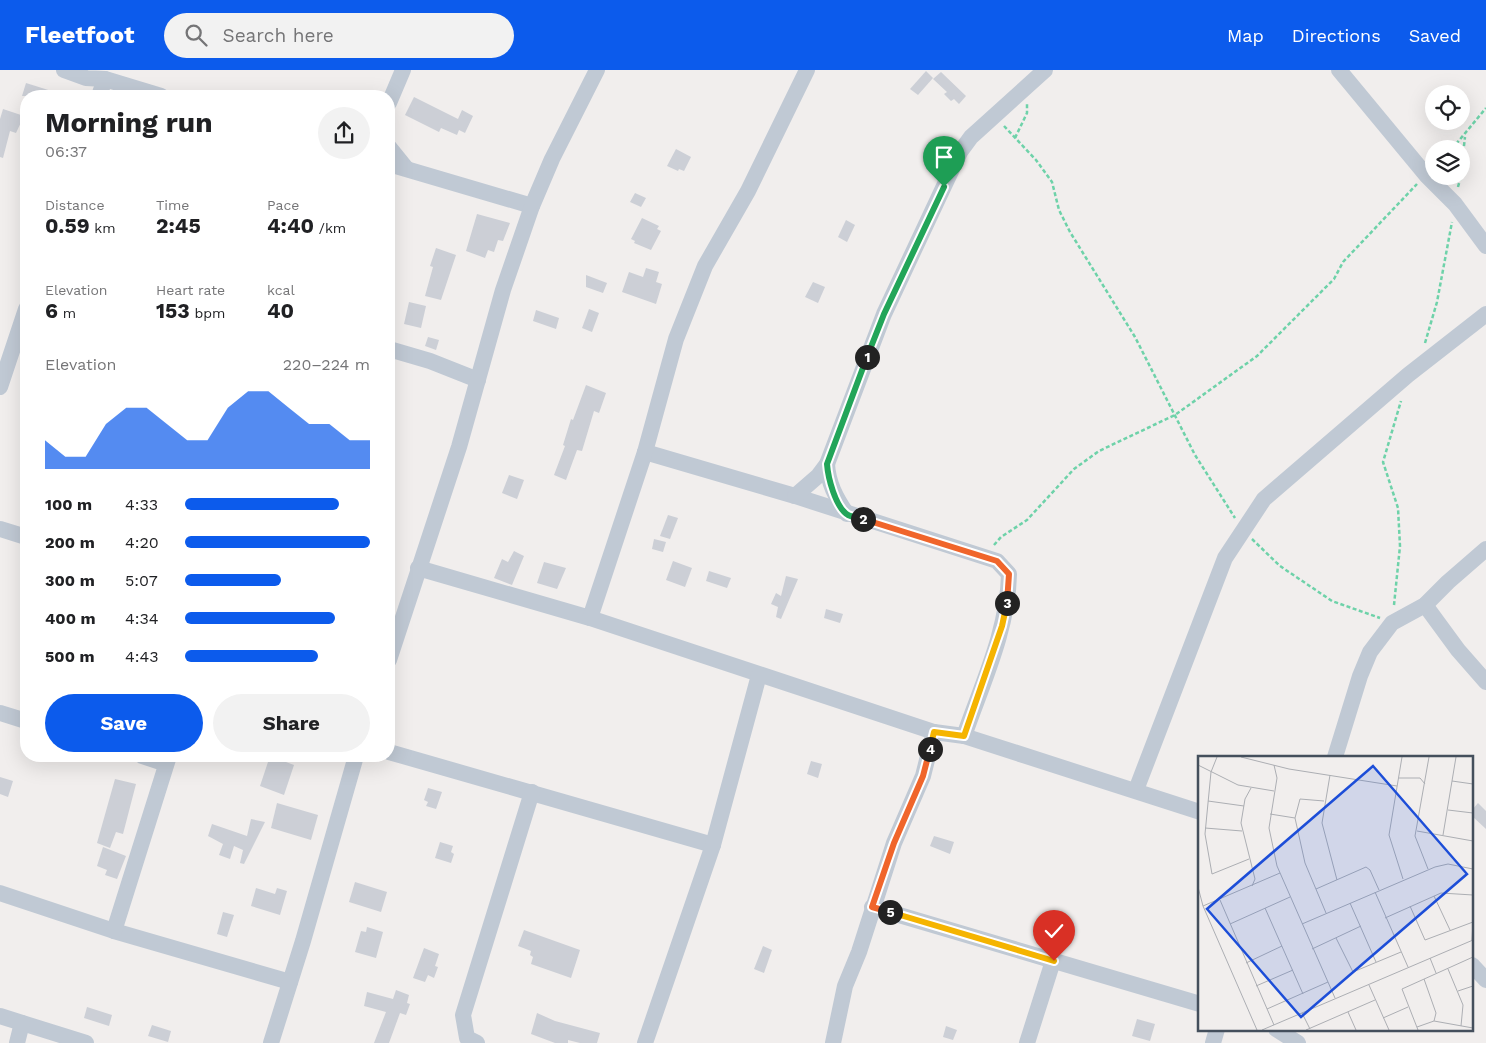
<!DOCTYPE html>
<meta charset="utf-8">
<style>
body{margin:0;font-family:"Work Sans",sans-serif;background:#f2f2f2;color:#202124;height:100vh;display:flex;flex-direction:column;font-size:19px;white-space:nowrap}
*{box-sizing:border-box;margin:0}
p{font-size:16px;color:#757577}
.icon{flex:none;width:28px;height:28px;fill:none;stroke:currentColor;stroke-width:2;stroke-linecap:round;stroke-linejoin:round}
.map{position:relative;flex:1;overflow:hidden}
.side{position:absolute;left:20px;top:20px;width:375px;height:672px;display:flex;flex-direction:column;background:#fff;border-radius:20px;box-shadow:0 5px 20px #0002}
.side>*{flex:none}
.controls{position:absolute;left:1425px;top:15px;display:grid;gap:10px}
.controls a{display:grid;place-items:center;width:45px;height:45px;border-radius:50%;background:#fff;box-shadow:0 5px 20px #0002;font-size:25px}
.pin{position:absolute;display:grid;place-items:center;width:42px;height:42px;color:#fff;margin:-51px -21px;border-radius:50% 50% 50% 0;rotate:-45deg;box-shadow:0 0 5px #0007}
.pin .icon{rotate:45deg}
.km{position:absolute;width:25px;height:25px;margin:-12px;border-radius:50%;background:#222;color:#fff;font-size:14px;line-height:25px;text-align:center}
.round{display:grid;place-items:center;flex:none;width:52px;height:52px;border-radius:26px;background:#f2f2f2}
.summary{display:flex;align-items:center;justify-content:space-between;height:85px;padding:0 25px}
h1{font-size:28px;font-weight:700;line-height:38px}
.stats{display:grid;grid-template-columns:repeat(3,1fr);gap:8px;height:85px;padding:5px 25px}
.stats div{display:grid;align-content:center}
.stats b{font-size:21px;font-weight:700}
.stats small{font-size:14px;font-weight:400}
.stats p{font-size:14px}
.chart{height:140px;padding:10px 25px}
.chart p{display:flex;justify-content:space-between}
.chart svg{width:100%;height:90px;margin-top:5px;fill:#0c5bec;opacity:.7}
.action{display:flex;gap:10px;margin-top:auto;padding:10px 25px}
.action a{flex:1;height:58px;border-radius:30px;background:#0c5bec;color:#fff;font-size:20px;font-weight:700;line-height:58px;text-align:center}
.action a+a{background:#f2f2f2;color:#202124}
ul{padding:0 25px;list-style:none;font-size:16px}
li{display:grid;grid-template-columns:80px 60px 1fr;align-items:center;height:38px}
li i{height:12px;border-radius:6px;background:#0c5bec}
header{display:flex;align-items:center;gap:30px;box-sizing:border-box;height:70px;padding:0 25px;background:#0c5bec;color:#fff}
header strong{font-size:24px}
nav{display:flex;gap:28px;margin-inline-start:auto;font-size:18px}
.search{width:350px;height:45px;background:#f2f2f2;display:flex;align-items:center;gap:12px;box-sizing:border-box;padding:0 18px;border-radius:28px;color:#757577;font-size:19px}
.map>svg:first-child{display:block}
</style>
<header>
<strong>Fleetfoot</strong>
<div class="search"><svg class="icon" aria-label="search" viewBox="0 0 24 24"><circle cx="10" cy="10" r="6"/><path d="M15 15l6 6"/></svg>Search here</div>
<nav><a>Map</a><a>Directions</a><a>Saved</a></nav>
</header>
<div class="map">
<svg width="1486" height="973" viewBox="0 0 1486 973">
<rect width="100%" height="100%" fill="#f1eeed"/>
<g fill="#cccfd6">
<path d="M 926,1 L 933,8 L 918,25 L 910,19 Z"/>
<path d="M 941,2 L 966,26 L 959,34 L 954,29 L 951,31 L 944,24 L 947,22 L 933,9 Z"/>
<path d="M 26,13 L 61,24 L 60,26 L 22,26 Z"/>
<path d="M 414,27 L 458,49 L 462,40 L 473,46 L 465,63 L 459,60 L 457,65 L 441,58 L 439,62 L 405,45 Z"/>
<path d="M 3,39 L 24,46 L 16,63 L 10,61 L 3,88 L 0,87 L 0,49 Z"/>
<path d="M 676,79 L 691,87 L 684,101 L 679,99 L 678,101 L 667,96 Z"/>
<path d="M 635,123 L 646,128 L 641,137 L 630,132 Z"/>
<path d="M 477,144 L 510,153 L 503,171 L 498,170 L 494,182 L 488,180 L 485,188 L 466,181 Z"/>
<path d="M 642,148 L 659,156 L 657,159 L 661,161 L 651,180 L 634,173 L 635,171 L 631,169 Z"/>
<path d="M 846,150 L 855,155 L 847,172 L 838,167 Z"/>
<path d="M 436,178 L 456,185 L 441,230 L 425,226 L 433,197 L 430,196 Z"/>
<path d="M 646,198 L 659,202 L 656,212 L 662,214 L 656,234 L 622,222 L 629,202 L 643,207 Z"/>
<path d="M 586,205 L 607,213 L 603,223 L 586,217 Z"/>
<path d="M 813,212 L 825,217 L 818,233 L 805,227 Z"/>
<path d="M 409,232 L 426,236 L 421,258 L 404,254 Z"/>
<path d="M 589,239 L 599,243 L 592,262 L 582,258 Z"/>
<path d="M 536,240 L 559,248 L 556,259 L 533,251 Z"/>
<path d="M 428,267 L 439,270 L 436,280 L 425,276 Z"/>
<path d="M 586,315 L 606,323 L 599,343 L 594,341 L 582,381 L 577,380 L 566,410 L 554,405 L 565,376 L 563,375 L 571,349 L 573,350 Z"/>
<path d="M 509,405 L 524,410 L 517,429 L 502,423 Z"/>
<path d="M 668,445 L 678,448 L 670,469 L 660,466 Z"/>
<path d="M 654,469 L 666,472 L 663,482 L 652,479 Z"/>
<path d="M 514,481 L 524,486 L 512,515 L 494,508 L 502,489 L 508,492 Z"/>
<path d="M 673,491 L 692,498 L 685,517 L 666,510 Z"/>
<path d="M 544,492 L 566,498 L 557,519 L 537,513 Z"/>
<path d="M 709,501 L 731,508 L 727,518 L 706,511 Z"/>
<path d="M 786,506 L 798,509 L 781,549 L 776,547 L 778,537 L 771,534 L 776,523 L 781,526 Z"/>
<path d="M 826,539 L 843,544 L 840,553 L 824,548 Z"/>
<path d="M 270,686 L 294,695 L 284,725 L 260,716 Z"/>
<path d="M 811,691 L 822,694 L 818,708 L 807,704 Z"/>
<path d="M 0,707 L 13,711 L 8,727 L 0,724 Z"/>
<path d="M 115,709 L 136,714 L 123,764 L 116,762 L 110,778 L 97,773 Z"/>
<path d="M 428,718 L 442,722 L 436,739 L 426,736 L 428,732 L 424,730 Z"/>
<path d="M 277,733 L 318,745 L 311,770 L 271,758 Z"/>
<path d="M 1478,733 L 1486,741 L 1486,759 L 1472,746 L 1472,740 Z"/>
<path d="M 251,749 L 265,752 L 244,794 L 240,793 L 243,780 L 234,776 L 230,789 L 219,785 L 223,774 L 208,766 L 212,754 L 247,766 Z"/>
<path d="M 934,766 L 954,772 L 950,784 L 930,776 Z"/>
<path d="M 440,772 L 453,776 L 451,782 L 454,784 L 451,793 L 435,788 Z"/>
<path d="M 103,777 L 126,786 L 117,809 L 105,805 L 107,800 L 97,796 Z"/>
<path d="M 355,812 L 387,822 L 381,842 L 349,832 Z"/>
<path d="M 256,818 L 275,824 L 277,818 L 287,821 L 280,845 L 251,836 Z"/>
<path d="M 223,842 L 234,845 L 227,867 L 217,864 Z"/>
<path d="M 367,857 L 383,862 L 376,888 L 355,882 L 361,861 L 366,862 Z"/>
<path d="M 524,860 L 580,880 L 571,908 L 531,894 L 533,887 L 530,885 L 531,881 L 518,876 Z"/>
<path d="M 763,876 L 772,880 L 764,903 L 754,899 Z"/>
<path d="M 424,878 L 439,884 L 435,896 L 438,897 L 434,908 L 428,905 L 425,912 L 413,908 Z"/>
<path d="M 396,920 L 409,925 L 407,933 L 410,934 L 406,945 L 400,943 L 389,973 L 374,973 L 386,942 L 364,936 L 367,922 L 393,929 Z"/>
<path d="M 87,937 L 112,945 L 109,956 L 84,948 Z"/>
<path d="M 537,943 L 555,951 L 600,963 L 597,973 L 580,973 L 568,970 L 568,973 L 555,973 L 531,964 Z"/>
<path d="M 1137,949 L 1155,954 L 1150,971 L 1132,966 Z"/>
<path d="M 152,955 L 171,961 L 168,972 L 148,966 Z"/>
<path d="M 946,956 L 957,960 L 953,970 L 943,967 Z"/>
</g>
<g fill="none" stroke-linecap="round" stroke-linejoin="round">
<g stroke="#6ed2a9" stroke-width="2.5" stroke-dasharray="4 2.5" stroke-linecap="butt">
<path d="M 1004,56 L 1036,90 L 1052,112 L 1059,140 L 1070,162 L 1135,267 L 1195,385 L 1235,448"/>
<path d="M 1015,68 L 1027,43 L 1027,34"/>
<path d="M 1452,79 L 1486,38"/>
<path d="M 1461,102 L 1465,67"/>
<path d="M 1458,117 L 1461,106"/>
<path d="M 1425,273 L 1437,232 L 1452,152"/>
<path d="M 1252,469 L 1280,496 L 1332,531 L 1380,548"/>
<path d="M 994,475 L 1001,467 L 1027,450 L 1074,399 L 1099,381 L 1175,345 L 1257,286 L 1334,209 L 1343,192 L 1417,114"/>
<path d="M 1394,535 L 1400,476 L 1398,438 L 1383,392 L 1401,331"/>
</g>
<g stroke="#c0c9d4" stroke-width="16">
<path d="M 64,0 L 86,8 L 105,9 L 161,26"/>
<path d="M 1339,0 L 1426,105 L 1455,134 L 1486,176"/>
<path d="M 99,26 L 105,9"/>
<path d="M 389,33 L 403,0"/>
<path d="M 389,77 L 406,98"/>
<path d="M 389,94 L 532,136"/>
<path d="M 389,279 L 430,291 L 478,310"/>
<path d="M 0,317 L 26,239"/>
<path d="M 645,382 L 795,426 L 997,491 L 1009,504 C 1008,560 982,614 964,666"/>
<path d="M 827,394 C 828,413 836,428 847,444"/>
<path d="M 795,426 L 818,406 L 827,394 L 884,244 L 960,82 L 971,67 L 1045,0"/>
<path d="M 0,459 L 26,467"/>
<path d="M 418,498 L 590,548 L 934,662 L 964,666 L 1200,742"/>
<path d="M 1425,535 L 1458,580 L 1486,612"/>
<path d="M 590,548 L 645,382 L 676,269 L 705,196 L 748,121 L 807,0"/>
<path d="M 389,590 L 459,377 L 503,220 L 532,136 L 552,89 L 597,0"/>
<path d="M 0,643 L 26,651"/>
<path d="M 389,682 L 713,775"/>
<path d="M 142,686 L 166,694"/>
<path d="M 1335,687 L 1360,606 L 1370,582 L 1392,553 L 1425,535 L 1448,512 L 1486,479"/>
<path d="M 1136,720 L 1225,488 L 1264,429 L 1408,305 L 1486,244"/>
<path d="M 0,823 L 114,861 L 290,912"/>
<path d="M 872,837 L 1200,934"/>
<path d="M 114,861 L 169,686"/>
<path d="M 1472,895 L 1486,910"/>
<path d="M 0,946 L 86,973"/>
<path d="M 1276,959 L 1298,973"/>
<path d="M 17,973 L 22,953"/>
<path d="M 271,973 L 303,871 L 356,686"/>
<path d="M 477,973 L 467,968 L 463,945 L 532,722"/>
<path d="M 645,973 L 713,775 L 759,605"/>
<path d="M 833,973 L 845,916 L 859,882 L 894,773 L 923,706 L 934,662"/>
<path d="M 1027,973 L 1053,891"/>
<path d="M 1213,973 L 1217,959"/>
</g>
</g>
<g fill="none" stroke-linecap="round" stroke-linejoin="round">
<defs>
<path id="split-1" d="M 867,287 L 884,244 L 944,117"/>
<path id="split-2" d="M 863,449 C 859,448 852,447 848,445 C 835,437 828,407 827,394 L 867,287"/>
<path id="split-3" d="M 863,449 L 997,491 L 1009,504 L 1007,533"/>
<path id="split-4" d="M 930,679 L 934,662 L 964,666 L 1002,556 L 1007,533"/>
<path id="split-5" d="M 890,842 L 872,837 L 894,773 L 923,706 L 930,679"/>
<path id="split-6" d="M 890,842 L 1054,891"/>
</defs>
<use href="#split-1" stroke="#fff" stroke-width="10"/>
<use href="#split-2" stroke="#fff" stroke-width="10"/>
<use href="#split-3" stroke="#fff" stroke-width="10"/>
<use href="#split-4" stroke="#fff" stroke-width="10"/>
<use href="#split-5" stroke="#fff" stroke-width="10"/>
<use href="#split-6" stroke="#fff" stroke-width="10"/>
<use href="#split-1" stroke="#22a559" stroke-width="6"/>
<use href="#split-2" stroke="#22a559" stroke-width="6"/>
<use href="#split-3" stroke="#f0652b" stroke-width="6"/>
<use href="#split-4" stroke="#f5b400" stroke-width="6"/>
<use href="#split-5" stroke="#f0652b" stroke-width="6"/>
<use href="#split-6" stroke="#f5b400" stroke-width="6"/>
</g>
<g transform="translate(1198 686)">
<rect width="275" height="275" fill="#f1eeed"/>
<path fill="none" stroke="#acaeb3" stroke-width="1" d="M 19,1 L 13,16 L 7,78 L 14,118 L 51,103M 43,1 L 91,13 L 199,30M 204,1 L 191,79 L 205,123M 258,1 L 254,25 L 275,28M 0,9 L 40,29 L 76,35M 76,9 L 79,22 L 71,72 L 79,110 L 137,242M 132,19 L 124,67 L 139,124M 201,22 L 222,22 L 227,28M 53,32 L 47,43 L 43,67 L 57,123 L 54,130M 10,45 L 46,50M 126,45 L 102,43 L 97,62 L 107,107 L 128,157M 250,54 L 275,57M 72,58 L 97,62M 7,72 L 44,75M 219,75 L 275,85M 245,79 L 254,25M 230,113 L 217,80 L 231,1M 0,131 L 5,150 L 59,274M 118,133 L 168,111 L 172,114 L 181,134M 177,136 L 210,211M 236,140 L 252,174M 22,144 L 76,269M 152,147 L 178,206M 5,150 L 82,117M 212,150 L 227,184 L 275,166M 67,152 L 105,238M 187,162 L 243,137 L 275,139M 32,168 L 92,141M 104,168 L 237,111 L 250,108 L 275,113M 138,182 L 155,216 L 203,196M 274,184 L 275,166M 114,193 L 163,170M 232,202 L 238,217M 48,207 L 84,190M 250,213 L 265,249 L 263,270M 171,229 L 191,274M 58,230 L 95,214M 260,235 L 275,230M 69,253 L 130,226M 150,256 L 158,274M 104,257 L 112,273M 185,262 L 210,251M 236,265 L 275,272M 219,271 L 236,265 L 238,257 L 226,223M 64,274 L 275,184M 108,274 L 177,244M 220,274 L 204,233 L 275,201"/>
<path fill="#1d4ed8" fill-opacity="0.15" stroke="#1d4ed8" stroke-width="2.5" d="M 175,10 L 269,118 L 103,261 L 9,153 Z"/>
<rect width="275" height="275" fill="none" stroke="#444f5c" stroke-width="2.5"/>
</g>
</svg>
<div class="controls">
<a><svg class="icon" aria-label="locate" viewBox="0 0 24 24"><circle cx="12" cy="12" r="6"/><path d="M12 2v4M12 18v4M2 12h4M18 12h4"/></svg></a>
<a><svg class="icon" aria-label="layers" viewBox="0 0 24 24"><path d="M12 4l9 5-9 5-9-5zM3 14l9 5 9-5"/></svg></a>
</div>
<div class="pin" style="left:944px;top:117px;background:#1e9e55"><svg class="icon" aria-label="arrive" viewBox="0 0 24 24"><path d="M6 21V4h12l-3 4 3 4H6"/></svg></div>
<div class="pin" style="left:1054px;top:891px;background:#d93025"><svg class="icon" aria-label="check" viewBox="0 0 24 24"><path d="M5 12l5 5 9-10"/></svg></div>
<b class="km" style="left:867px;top:287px">1</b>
<b class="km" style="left:863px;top:449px">2</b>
<b class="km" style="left:1007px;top:533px">3</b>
<b class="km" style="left:930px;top:679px">4</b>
<b class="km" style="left:890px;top:842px">5</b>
<section class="side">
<div class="summary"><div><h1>Morning run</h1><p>06:37</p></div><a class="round"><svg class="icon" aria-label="share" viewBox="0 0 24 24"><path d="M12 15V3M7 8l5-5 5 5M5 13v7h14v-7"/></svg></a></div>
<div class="stats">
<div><p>Distance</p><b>0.59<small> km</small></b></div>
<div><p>Time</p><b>2:45</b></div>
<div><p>Pace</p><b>4:40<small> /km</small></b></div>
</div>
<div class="stats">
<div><p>Elevation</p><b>6<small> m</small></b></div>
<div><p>Heart rate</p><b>153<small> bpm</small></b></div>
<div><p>kcal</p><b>40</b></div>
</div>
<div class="chart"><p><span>Elevation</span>220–224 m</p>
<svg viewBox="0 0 160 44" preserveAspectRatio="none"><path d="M0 44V30L10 38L20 38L30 22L40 14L50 14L60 22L70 30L80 30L90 14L100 6L110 6L120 14L130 22L140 22L150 30L160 30V44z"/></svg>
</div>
<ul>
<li><b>100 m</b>4:33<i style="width:83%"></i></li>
<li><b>200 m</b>4:20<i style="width:100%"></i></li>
<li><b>300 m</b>5:07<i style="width:52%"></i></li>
<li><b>400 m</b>4:34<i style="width:81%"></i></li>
<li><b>500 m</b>4:43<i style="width:72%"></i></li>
</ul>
<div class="action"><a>Save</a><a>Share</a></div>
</section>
</div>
